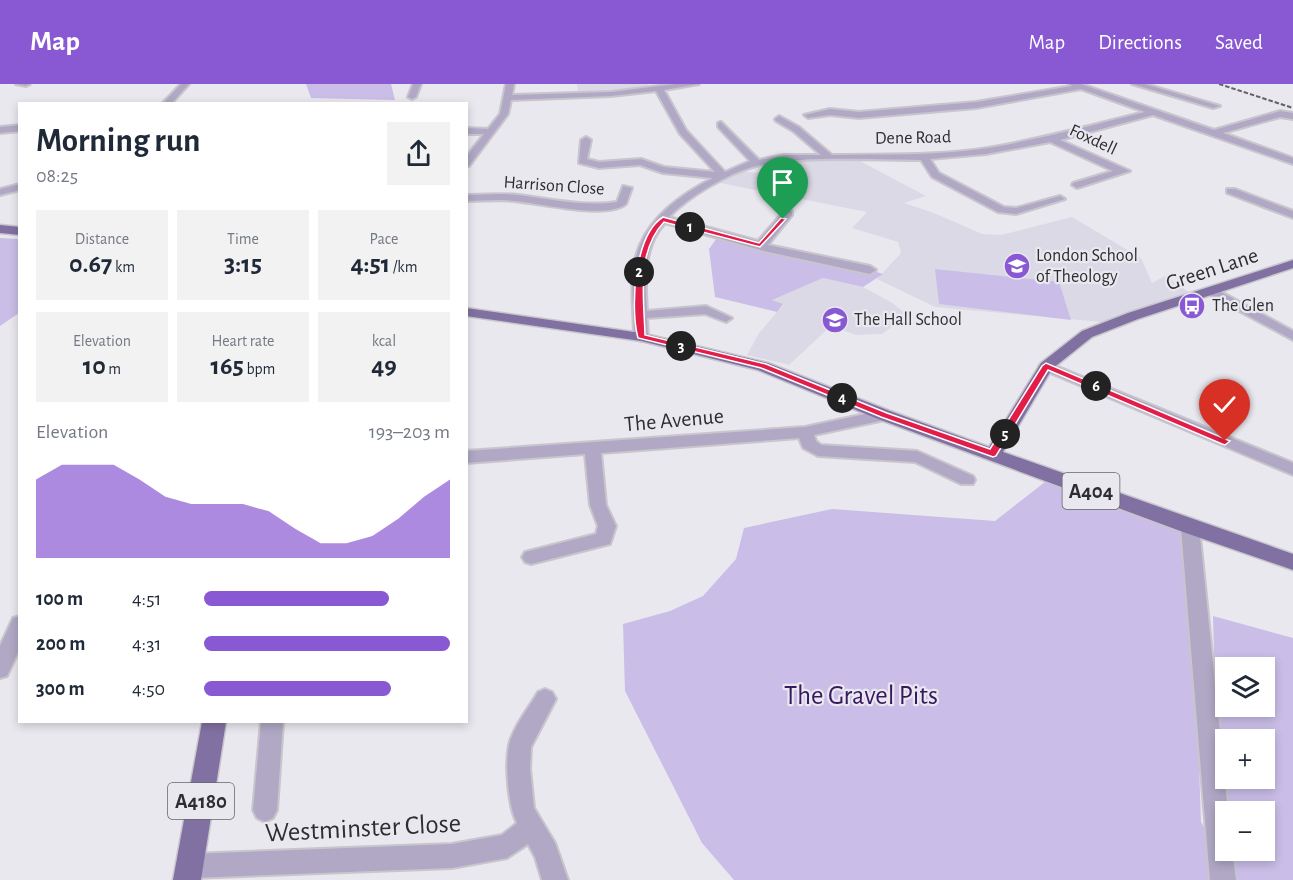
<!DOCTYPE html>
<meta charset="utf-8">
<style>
body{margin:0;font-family:"Alegreya Sans",sans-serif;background:#f2f2f3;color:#1f2937;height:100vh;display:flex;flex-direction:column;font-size:22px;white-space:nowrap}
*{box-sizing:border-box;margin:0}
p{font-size:20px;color:#747a83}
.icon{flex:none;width:33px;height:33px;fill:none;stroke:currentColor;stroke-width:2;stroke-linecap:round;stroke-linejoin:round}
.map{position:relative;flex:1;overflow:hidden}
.details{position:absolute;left:18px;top:18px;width:450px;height:621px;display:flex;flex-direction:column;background:#fff;border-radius:0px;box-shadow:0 3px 9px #0003}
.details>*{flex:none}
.buttons{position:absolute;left:1215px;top:573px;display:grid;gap:12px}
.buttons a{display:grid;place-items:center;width:60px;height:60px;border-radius:0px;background:#fff;box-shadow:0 3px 9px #0003;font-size:30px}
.pin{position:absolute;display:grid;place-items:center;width:51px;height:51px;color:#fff;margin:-62px -26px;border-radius:50% 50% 50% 0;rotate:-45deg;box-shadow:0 0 6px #0007}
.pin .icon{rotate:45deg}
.km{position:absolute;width:30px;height:30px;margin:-15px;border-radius:50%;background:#222;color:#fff;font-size:16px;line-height:30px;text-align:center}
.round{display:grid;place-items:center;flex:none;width:63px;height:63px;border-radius:0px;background:#f2f2f3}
.overview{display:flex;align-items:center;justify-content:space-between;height:102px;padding:0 18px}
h1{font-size:33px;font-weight:600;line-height:45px}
.figures{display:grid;grid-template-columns:repeat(3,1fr);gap:9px;height:102px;padding:6px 18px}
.figures div{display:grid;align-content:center;border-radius:0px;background:#f2f2f3;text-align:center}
.figures b{font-size:26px;font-weight:600}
.figures small{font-size:16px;font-weight:400}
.figures p{font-size:16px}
.chart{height:168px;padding:12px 18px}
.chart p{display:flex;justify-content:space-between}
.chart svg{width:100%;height:108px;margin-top:6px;fill:#8859d2;opacity:.7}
ul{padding:0 18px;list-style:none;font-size:20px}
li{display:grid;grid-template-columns:96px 72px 1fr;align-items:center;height:45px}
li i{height:15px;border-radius:8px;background:#8859d2}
header{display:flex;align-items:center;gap:36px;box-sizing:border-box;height:84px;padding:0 30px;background:#8859d2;color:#fff}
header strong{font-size:28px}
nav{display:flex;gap:33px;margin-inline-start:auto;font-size:21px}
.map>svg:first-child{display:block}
</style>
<header>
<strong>Map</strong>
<nav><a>Map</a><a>Directions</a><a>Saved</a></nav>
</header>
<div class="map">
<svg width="1293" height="796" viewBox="0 0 1293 796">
<rect width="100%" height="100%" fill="#eae8ef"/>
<g fill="#dcd9e6">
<path d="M 577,0 L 648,0 L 649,4 L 578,11 Z"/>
<path d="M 800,73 L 856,75 L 926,112 L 904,119 L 934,129 L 982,150 L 1001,151 L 1072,133 L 1141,174 L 1152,199 L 1165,192 L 1189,208 L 1102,238 L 935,223 L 877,195 L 901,169 L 898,158 L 852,144 L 867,128 L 715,98 L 735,86 L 756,89 L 783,84 L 773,75 Z"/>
<path d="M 823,194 L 863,203 L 891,218 L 908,231 L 882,250 L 856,251 L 831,242 L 789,281 L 747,271 L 759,249 L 783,221 L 771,216 Z"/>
</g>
<g fill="#cabde7" fill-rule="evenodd">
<path d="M 306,0 L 391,0 L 395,16 L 311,14 Z"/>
<path d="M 719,151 L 870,186 L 883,190 L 863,203 L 823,194 L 772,216 L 783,220 L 777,228 L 715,213 L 709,165 Z"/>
<path d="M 0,154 L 20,155 L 19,229 L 0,242 Z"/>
<path d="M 935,185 L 1059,198 L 1071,236 L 939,220 Z"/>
<path d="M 1045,398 L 1173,439 L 1187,452 L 1194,542 L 1201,738 L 1214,759 L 1211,796 L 734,796 L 702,759 L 625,607 L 623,540 L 670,527 L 703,512 L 736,475 L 744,444 L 832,425 L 995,437 Z"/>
<path d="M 1213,532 L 1293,554 L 1293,796 L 1237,796 L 1232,767 L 1264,766 L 1264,728 L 1226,728 L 1217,677 ZM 1226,584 L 1264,584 L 1264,622 L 1226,622 ZM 1226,656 L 1264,656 L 1264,694 L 1226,694 Z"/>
</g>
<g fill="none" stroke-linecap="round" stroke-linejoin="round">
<defs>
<g id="minor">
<path d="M 16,0 L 30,0 L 26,2 Z"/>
<path d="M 181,0 L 189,0 L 171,20 L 162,20 Z"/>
<path d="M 413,0 L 421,0 L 416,13 L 412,15 L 408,13 Z"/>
<path d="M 506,0 L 514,0 L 512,11 L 611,8 L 675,0 L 699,0 L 664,6 L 686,46 L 725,88 L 750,77 L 718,43 L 718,39 L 721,38 L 759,76 L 784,71 L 821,71 L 793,47 L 776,37 L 775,35 L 779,32 L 799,43 L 832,71 C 884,70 936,72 988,64 C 1041,55 1093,41 1145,28 L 1081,5 L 976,24 L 859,34 L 830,31 L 808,34 L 804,31 L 830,25 L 859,28 L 976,18 L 1072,2 L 1069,0 L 1081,0 L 1214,46 L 1280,27 L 1293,29 L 1293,35 L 1280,33 L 1223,49 L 1293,74 L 1293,80 L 1153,31 L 1060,56 L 1130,87 L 1077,104 L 1072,101 L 1073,99 L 1113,87 L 1050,58 L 986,70 L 930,75 L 939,89 L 1004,123 L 1016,124 L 1060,112 L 1065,115 L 1016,130 L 998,128 L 932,93 L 921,76 C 871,76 803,71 756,82 C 728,89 688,113 669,133 L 758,157 L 784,127 L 792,127 L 792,131 L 768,161 L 870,182 L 876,186 L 870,190 L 764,167 L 665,139 C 643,162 645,197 647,227 L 706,222 L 732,234 L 726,238 L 705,230 L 647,234 L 648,253 L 641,257 L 634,253 C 634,232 631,210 633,189 C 637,142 674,114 713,94 L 663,89 L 640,81 L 599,84 L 579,79 L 581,56 L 586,53 L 591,56 L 587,75 L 599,78 L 641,75 L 664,83 L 715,88 L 680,50 L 656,7 L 611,12 L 511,16 L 508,30 L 469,82 L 466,83 L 466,73 L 484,50 L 466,50 L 466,44 L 488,45 L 500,30 Z"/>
<path d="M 1132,0 L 1145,0 L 1220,22 L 1213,24 Z"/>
<path d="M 20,41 L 20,47 L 0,49 L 0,43 Z"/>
<path d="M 20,100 L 20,106 L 0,111 L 0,105 Z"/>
<path d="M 623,102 L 632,104 L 626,120 C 606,136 540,119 514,117 C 498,115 482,117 466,117 L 466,111 C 484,111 501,109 518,111 C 551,115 584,123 617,118 Z"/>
<path d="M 1227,105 L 1235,105 L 1293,127 L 1293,134 L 1227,109 Z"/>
<path d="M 1212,203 L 1293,247 L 1293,256 L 1208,210 L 1206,207 Z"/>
<path d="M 1046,278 L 1293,379 L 1293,391 L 1041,285 L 1039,282 Z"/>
<path d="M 884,326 L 892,331 L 889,335 L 814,351 L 816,357 L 821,361 L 917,367 L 973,392 L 975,396 L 973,400 L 961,400 L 915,378 L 818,372 L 803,364 L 799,354 L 601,369 L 606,421 L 616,442 L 610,460 L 531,480 L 525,478 L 522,473 L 525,468 L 596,450 L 598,442 L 590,421 L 585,370 L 466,379 L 466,367 L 805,343 Z"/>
<path d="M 1190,436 L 1196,438 L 1199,443 L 1228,728 L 1226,728 L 1226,766 L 1232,766 L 1236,796 L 1210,796 L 1181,443 L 1184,438 Z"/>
<path d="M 20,532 L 20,564 L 7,592 L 0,594 L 0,562 L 13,534 Z"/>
<path d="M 545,605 L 552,608 L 556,615 L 531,663 L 530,685 L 534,724 L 555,759 L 568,796 L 542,796 L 535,773 L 528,760 L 507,774 L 452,784 L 191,794 L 182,791 L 179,782 L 182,773 L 191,770 L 452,760 L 502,751 L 517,739 C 508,722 505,680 509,661 C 513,643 529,624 538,608 Z"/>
<path d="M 261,638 L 283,638 L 277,726 L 273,734 L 265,738 L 257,734 L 253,726 Z"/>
</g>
<g id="major">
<path d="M 0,141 L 20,143 L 20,151 L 0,149 Z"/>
<path d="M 1293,176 L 1293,184 L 1138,235 L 1092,253 L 1052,285 L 1003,368 L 1293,470 L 1293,486 L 1183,448 L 878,335 L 758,286 L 641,257 L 466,232 L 466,224 L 641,249 L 768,279 L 890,327 L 989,363 L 1041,279 L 1082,247 L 1128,229 Z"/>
<path d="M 202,638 L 226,638 L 201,796 L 173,796 Z"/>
</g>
</defs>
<use href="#minor" stroke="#c8c6cc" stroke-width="4"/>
<use href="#major" stroke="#c8c6cc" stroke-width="3"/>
<use href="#minor" fill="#b0a8c5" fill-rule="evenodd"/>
<use href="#major" fill="#8171a3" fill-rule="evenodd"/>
<path stroke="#636165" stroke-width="2" stroke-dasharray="4.5 2" stroke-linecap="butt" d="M 1219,0 L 1293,24"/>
</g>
<path fill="#e11d48" stroke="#fff" stroke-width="1.5" d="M 663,133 L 759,159 L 781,134 L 786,135 L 760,163 L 664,138 C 636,168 644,213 645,251 L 766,280 L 887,329 L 990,365 L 1042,282 L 1046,279 L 1230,357 L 1225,361 L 1222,360 L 1048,286 L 996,372 L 993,373 L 881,333 L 761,284 L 638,254 C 630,225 634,151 663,133 Z"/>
<defs>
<symbol id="university-disc" viewBox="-11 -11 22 22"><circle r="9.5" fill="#8859d2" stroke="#eae8ef"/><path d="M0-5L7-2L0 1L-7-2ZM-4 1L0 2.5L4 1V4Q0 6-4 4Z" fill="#fff"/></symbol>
<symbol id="bus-disc" viewBox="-11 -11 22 22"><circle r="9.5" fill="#8859d2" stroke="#eae8ef"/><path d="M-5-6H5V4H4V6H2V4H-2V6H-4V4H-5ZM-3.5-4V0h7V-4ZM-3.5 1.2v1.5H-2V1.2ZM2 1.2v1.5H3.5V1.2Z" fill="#fff"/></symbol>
<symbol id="school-disc" viewBox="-11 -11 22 22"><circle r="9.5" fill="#8859d2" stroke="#eae8ef"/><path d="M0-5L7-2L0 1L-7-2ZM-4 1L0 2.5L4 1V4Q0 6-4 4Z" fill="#fff"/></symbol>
</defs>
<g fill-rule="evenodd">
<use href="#university-disc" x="1002" y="167" width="30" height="30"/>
<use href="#bus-disc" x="1177" y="207" width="30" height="30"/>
<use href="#school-disc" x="820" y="221" width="30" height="30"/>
</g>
<g text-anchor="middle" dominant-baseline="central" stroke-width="4.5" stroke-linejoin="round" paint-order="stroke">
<g font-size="18" fill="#2e2d2f" stroke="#eae8ef">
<text transform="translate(913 54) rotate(-1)">Dene Road</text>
<text transform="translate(1093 56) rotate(25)">Foxdell</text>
<text transform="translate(554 102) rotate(4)">Harrison Close</text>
</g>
<g font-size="18" fill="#2e2d2f" stroke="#eae8ef" text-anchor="start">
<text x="1036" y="172">London School<tspan x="1036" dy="21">of Theology</tspan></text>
<text x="1212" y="222">The Glen</text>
<text x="854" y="236">The Hall School</text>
</g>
<g fill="#eae8ef" stroke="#666569" stroke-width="1.5">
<rect x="1062.5" y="389" width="57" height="36" rx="4.5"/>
<rect x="168" y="699" width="66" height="36" rx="4.5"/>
</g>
<g font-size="21" font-weight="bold" fill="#2e2d2f">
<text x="1091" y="407">A404</text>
<text x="201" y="717">A4180</text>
</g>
<g font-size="22" fill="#2e2d2f" stroke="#eae8ef">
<text transform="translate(1212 185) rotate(-18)">Green Lane</text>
<text transform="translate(674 336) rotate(-5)">The Avenue</text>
</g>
<g font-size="27" fill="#381861" stroke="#eae8ef">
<text x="861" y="611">The Gravel Pits</text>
</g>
<g font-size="27" fill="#2e2d2f" stroke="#eae8ef">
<text transform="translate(363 744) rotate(-3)">Westminster Close</text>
</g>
</g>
</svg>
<div class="buttons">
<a><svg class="icon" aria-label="layers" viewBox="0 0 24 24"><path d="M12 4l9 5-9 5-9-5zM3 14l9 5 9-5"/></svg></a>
<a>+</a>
<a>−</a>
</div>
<div class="pin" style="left:783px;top:135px;background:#1e9e55"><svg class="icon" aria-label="arrive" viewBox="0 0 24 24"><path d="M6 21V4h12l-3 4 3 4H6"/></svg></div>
<div class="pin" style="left:1225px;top:357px;background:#d93025"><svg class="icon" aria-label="check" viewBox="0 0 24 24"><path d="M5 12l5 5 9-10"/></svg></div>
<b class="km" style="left:690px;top:143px">1</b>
<b class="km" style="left:639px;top:188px">2</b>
<b class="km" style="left:681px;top:262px">3</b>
<b class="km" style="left:842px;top:314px">4</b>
<b class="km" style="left:1005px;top:350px">5</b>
<b class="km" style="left:1096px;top:302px">6</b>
<section class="details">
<div class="overview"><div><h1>Morning run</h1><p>08:25</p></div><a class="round"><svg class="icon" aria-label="share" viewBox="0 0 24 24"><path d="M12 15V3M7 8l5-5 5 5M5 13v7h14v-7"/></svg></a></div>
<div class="figures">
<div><p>Distance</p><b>0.67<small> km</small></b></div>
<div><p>Time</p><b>3:15</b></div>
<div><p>Pace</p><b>4:51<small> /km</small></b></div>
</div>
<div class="figures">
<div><p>Elevation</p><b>10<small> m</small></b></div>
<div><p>Heart rate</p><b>165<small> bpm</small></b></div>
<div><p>kcal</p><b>49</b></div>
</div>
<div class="chart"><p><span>Elevation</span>193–203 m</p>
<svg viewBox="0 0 160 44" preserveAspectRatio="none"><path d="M0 44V12L10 6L20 6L30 6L40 12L50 19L60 22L70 22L80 22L90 25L100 32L110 38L120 38L130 35L140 28L150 19L160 12V44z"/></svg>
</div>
<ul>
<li><b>100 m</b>4:51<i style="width:75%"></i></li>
<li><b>200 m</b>4:31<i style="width:100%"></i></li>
<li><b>300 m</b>4:50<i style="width:76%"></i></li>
</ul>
</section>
</div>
